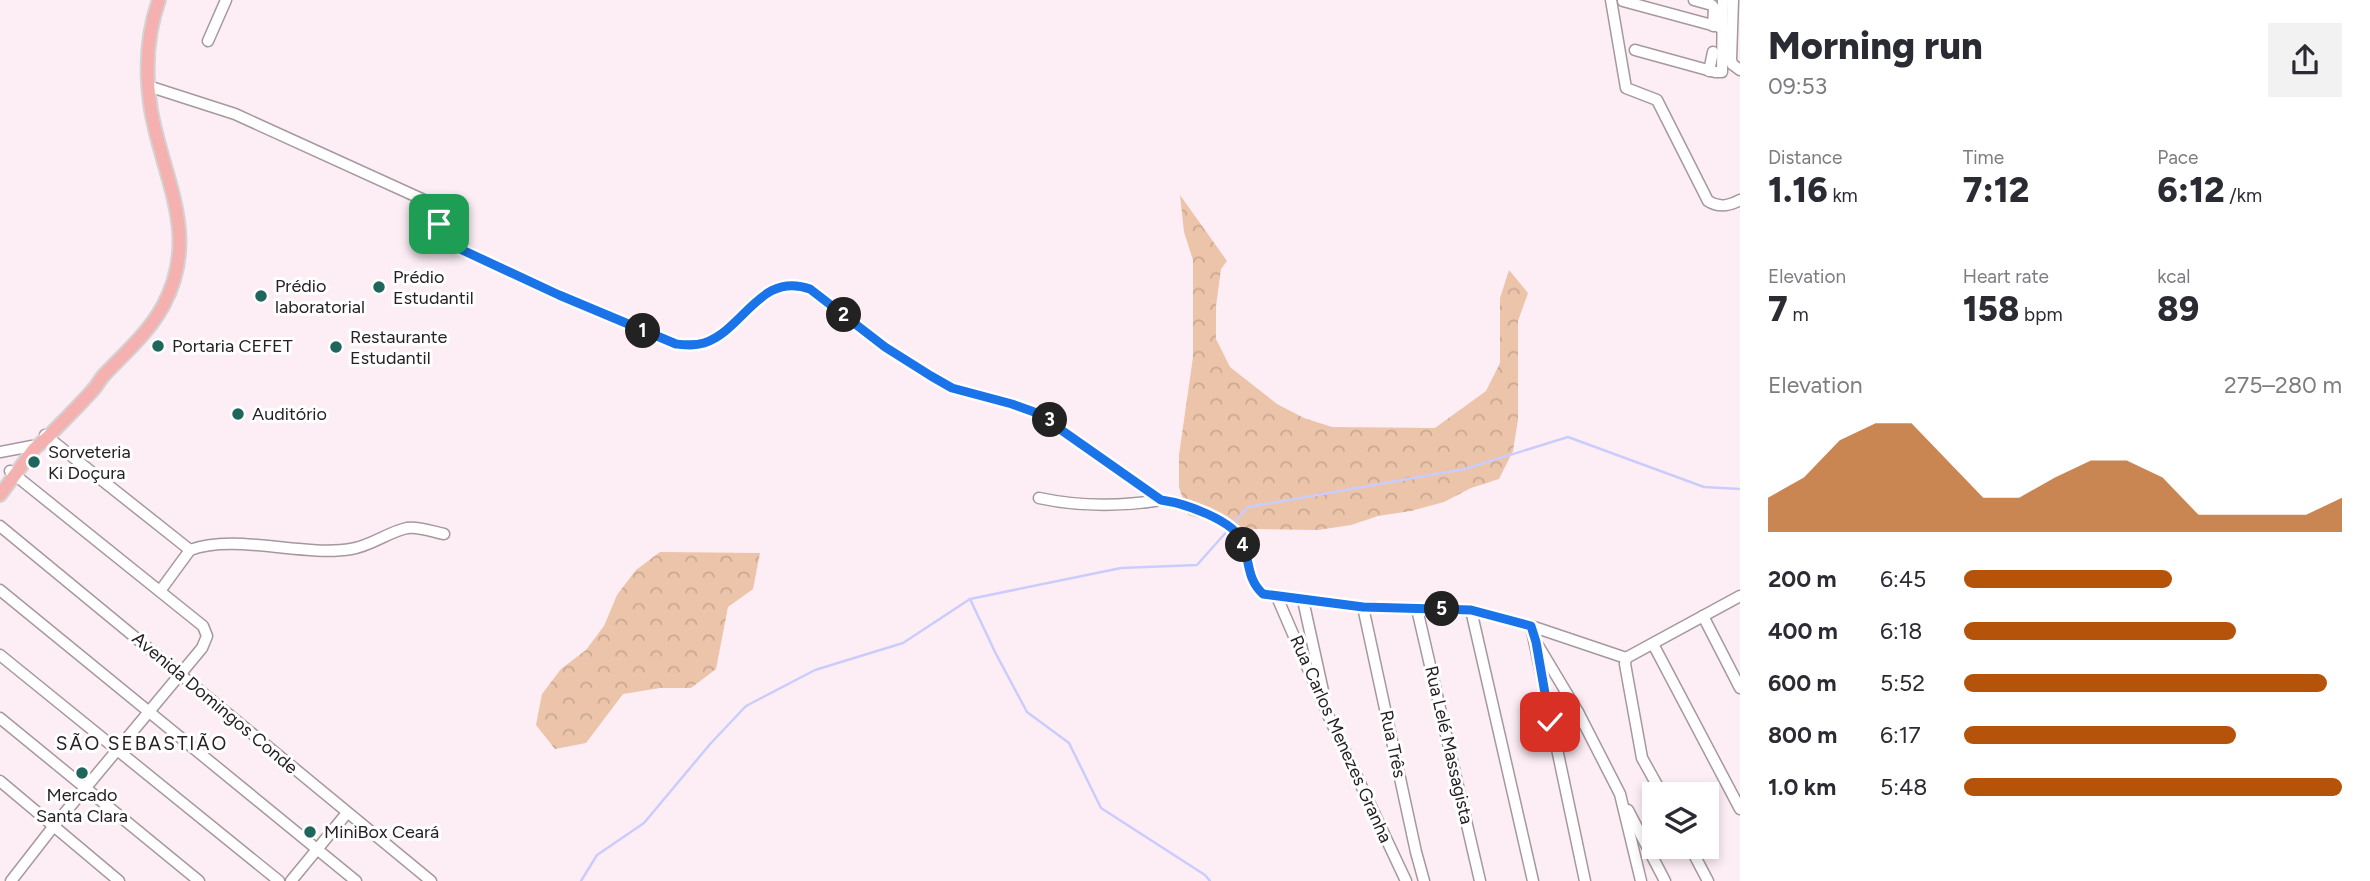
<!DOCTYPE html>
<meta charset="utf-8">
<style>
body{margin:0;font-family:Figtree,sans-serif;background:#f2f2f3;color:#2b2b33;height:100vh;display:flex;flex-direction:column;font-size:26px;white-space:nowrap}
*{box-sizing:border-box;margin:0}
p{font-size:23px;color:#7c7c81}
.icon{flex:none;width:38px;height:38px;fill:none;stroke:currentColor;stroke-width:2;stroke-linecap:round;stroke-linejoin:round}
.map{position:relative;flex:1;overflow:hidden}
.panel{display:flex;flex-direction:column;background:#fff;width:630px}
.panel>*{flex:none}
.fabs{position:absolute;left:1642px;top:782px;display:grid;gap:14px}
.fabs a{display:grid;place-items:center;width:77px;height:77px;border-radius:0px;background:#fff;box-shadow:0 4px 10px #0003;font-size:35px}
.pin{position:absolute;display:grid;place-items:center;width:60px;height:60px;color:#fff;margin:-30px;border-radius:14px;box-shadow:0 4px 10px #0006}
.km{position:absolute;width:35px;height:35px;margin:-18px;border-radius:50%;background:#222;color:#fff;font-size:19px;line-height:35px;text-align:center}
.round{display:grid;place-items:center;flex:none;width:74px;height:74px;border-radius:0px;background:#f2f2f3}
.overview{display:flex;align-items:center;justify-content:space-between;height:119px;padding:0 28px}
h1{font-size:38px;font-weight:800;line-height:52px}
.stats{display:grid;grid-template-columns:repeat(3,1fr);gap:10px;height:119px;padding:7px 28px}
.stats div{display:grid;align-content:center}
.stats b{font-size:35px;font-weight:800}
.stats small{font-size:19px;font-weight:400}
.stats p{font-size:19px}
.chart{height:196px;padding:14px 28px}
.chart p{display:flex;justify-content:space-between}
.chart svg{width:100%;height:126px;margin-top:7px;fill:#b45309;opacity:.7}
ul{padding:0 28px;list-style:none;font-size:23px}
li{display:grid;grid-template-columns:112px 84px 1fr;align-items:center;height:52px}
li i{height:18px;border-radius:9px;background:#b45309}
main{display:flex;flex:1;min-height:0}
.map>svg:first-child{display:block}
</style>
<main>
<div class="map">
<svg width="1740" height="881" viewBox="0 0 1740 881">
<defs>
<pattern id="forest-crowns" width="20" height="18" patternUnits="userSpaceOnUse" patternTransform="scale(1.75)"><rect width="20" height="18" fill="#ebc4aa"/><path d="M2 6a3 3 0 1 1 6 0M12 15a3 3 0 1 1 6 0" fill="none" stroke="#caa892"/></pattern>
</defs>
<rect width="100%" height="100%" fill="#fdeef5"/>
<g fill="url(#forest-crowns)">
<path d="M 1180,195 L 1227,261 L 1221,269 L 1216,306 L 1216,339 L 1230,367 L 1277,404 L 1304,418 L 1332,427 L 1435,428 L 1486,391 L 1500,363 L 1500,298 L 1509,270 L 1528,293 L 1518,321 L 1518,419 L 1513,451 L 1499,479 L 1471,488 L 1444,502 L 1411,511 L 1378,516 L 1351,525 L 1318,530 L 1253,529 L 1221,525 L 1188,515 L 1179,487 L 1179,455 L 1193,357 L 1193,260 L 1184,232 Z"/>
<path d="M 660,552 L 760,553 L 753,589 L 728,607 L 716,669 L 691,688 L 660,688 L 623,694 L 586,743 L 555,749 L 536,725 L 542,694 L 561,669 L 586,650 L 604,626 L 617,595 L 636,570 Z"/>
</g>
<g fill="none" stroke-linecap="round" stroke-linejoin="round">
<g stroke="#cacdfb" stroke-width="2.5">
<path d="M 1233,524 L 1248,507 L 1465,469 L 1568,437 L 1704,487 L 1740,489"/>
<path d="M 970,599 L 996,654 L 1027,712 L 1069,743 L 1101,808 L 1205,875 L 1210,881"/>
<path d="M 581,881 L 597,855 L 644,823 L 711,743 L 746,706 L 815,670 L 903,643 L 970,599 L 1121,568 L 1197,565 L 1229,529"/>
</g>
<defs>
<g id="minor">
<path d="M 1611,0 L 1626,88 L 1657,100 L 1708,201 C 1719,208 1729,206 1740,200"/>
<path d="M 1694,0 L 1712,5 L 1714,8 L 1713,26"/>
<path d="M 1733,0 L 1731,59 L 1732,64 L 1740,70"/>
<path d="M 1623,1 L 1723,28"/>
<path d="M 208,41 L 226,0"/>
<path d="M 1635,50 L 1715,72 L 1722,72 L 1723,0"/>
<path d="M 1709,71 L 1713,52"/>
<path d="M 148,86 L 235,114 L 424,200 C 441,213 439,237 458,248 L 559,295 L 676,344 C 686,345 694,346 704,343 C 744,330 760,271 810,289 L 885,347 L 931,376 L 952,388 L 1012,404 L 1037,413 L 1161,500 C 1183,503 1235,520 1243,543 C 1250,562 1247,579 1263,594 L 1363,607 L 1471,610 L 1531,626 L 1626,658"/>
<path d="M 45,435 L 190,550"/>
<path d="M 0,452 L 32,446 L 34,449"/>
<path d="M 10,471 L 203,626 L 207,636 L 202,648 L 53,827 L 11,881"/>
<path d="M 1039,498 C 1081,507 1119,507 1161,500"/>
<path d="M 0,526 L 431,881"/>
<path d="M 190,550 C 234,533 303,557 351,549 C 371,546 388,532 407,528 C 419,526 433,532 444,534"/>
<path d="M 0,590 L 356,881"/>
<path d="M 160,591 L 190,550"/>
<path d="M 1277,597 L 1328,715 L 1406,881"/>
<path d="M 1303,600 L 1323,691"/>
<path d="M 1363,607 L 1416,852 L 1424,881"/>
<path d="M 1417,609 L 1480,881"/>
<path d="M 1471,610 L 1533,881"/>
<path d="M 1703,616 L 1740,688"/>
<path d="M 1531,626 L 1585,881"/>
<path d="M 1536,642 L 1578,712 L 1620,794 L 1641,881"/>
<path d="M 1653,644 L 1740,809"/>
<path d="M 0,655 L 279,881"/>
<path d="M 1626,658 L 1625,664 L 1642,758 L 1662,794"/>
<path d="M 1626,658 L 1740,596"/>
<path d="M 0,718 L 199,881"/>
<path d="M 1551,722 L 1556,714 L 1578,712"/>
<path d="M 0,781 L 119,881"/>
<path d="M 1628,810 L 1665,881"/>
<path d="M 1690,847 L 1708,881"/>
<path d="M 291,881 L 347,813"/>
</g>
<path id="major" d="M 0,495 L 34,449 L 48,437 C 62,422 78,407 92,391 C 97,386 100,379 105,374 C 125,353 149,332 163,306 C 201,236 163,179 151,110 C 145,72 146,36 159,0"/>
</defs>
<use href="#minor" stroke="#a5989e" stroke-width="13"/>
<use href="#major" stroke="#d4d3d3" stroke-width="16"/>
<use href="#minor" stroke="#fff" stroke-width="10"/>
<use href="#major" stroke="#f4b1af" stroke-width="12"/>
</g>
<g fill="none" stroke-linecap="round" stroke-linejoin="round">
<defs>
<path id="route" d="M 439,224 L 451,243 L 458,248 L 559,295 L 676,344 C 686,345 694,346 704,343 C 744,330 760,271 810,289 L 885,347 L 931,376 L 952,388 L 1012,404 L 1037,413 L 1161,500 C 1183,503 1235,520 1243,543 C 1250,563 1247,579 1263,594 L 1363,607 L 1471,610 L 1531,626 L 1536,642 L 1550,722"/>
</defs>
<use href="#route" stroke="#fff" stroke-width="14"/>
<use href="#route" stroke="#1a73e8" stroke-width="9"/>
</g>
<g fill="#1f675c" stroke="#fff" stroke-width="2.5">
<circle cx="379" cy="287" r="7"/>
<circle cx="261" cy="296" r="7"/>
<circle cx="158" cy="346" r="7"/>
<circle cx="336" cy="347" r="7"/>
<circle cx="238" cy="414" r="7"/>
<circle cx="34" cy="462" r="7"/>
<circle cx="82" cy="773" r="7"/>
<circle cx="310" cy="832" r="7"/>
</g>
<g text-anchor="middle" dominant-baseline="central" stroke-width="6" stroke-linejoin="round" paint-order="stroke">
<g font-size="18" fill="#272124" stroke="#fff" text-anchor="start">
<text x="393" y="277">Prédio<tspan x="393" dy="21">Estudantil</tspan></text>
<text x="275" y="286">Prédio<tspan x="275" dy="21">laboratorial</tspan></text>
<text x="350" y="337">Restaurante<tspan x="350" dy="21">Estudantil</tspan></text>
<text x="172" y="346">Portaria CEFET</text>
<text x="252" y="414">Auditório</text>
<text x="48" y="452">Sorveteria<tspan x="48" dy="21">Ki Doçura</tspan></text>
<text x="82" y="795" text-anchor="middle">Mercado<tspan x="82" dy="21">Santa Clara</tspan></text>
<text x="324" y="832">MiniBox Ceará</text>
</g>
<g font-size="18" fill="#272124" stroke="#fff">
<text transform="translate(215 703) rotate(40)">Avenida Domingos Conde</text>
<text transform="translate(1341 739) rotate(66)">Rua Carlos Menezes Granha</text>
<text transform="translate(1393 744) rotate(78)">Rua Três</text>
<text transform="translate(1449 745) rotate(77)">Rua Lelé Massagista</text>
</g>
<g font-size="19" letter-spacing="2" fill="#272124" stroke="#fff">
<text x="142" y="743">SÃO SEBASTIÃO</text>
</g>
</g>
</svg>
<div class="fabs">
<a><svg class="icon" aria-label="layers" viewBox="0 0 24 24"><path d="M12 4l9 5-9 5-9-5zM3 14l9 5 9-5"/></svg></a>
</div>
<div class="pin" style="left:439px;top:224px;background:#1e9e55"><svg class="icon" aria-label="arrive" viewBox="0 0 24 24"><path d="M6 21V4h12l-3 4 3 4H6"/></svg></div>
<div class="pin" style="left:1550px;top:722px;background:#d93025"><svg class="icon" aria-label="check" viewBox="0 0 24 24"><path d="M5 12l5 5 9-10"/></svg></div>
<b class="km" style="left:643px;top:331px">1</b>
<b class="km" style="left:844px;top:315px">2</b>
<b class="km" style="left:1050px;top:420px">3</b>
<b class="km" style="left:1243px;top:545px">4</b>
<b class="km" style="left:1442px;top:609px">5</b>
</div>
<section class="panel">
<div class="overview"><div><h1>Morning run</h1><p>09:53</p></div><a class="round"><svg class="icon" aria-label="share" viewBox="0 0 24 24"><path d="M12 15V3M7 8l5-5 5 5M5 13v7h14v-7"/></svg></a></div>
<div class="stats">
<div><p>Distance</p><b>1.16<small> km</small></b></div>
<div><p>Time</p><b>7:12</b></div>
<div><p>Pace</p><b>6:12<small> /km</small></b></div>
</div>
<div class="stats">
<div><p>Elevation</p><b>7<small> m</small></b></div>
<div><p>Heart rate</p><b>158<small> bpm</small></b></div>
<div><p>kcal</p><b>89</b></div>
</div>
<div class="chart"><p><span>Elevation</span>275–280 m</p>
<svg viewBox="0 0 160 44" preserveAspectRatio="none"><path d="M0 44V32L10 25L20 12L30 6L40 6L50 19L60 32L70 32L80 25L90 19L100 19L110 25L120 38L130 38L140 38L150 38L160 32V44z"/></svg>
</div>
<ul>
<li><b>200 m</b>6:45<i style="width:55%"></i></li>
<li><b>400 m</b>6:18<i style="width:72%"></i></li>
<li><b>600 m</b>5:52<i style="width:96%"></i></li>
<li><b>800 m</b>6:17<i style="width:72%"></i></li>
<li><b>1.0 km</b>5:48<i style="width:100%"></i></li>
</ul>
</section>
</main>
